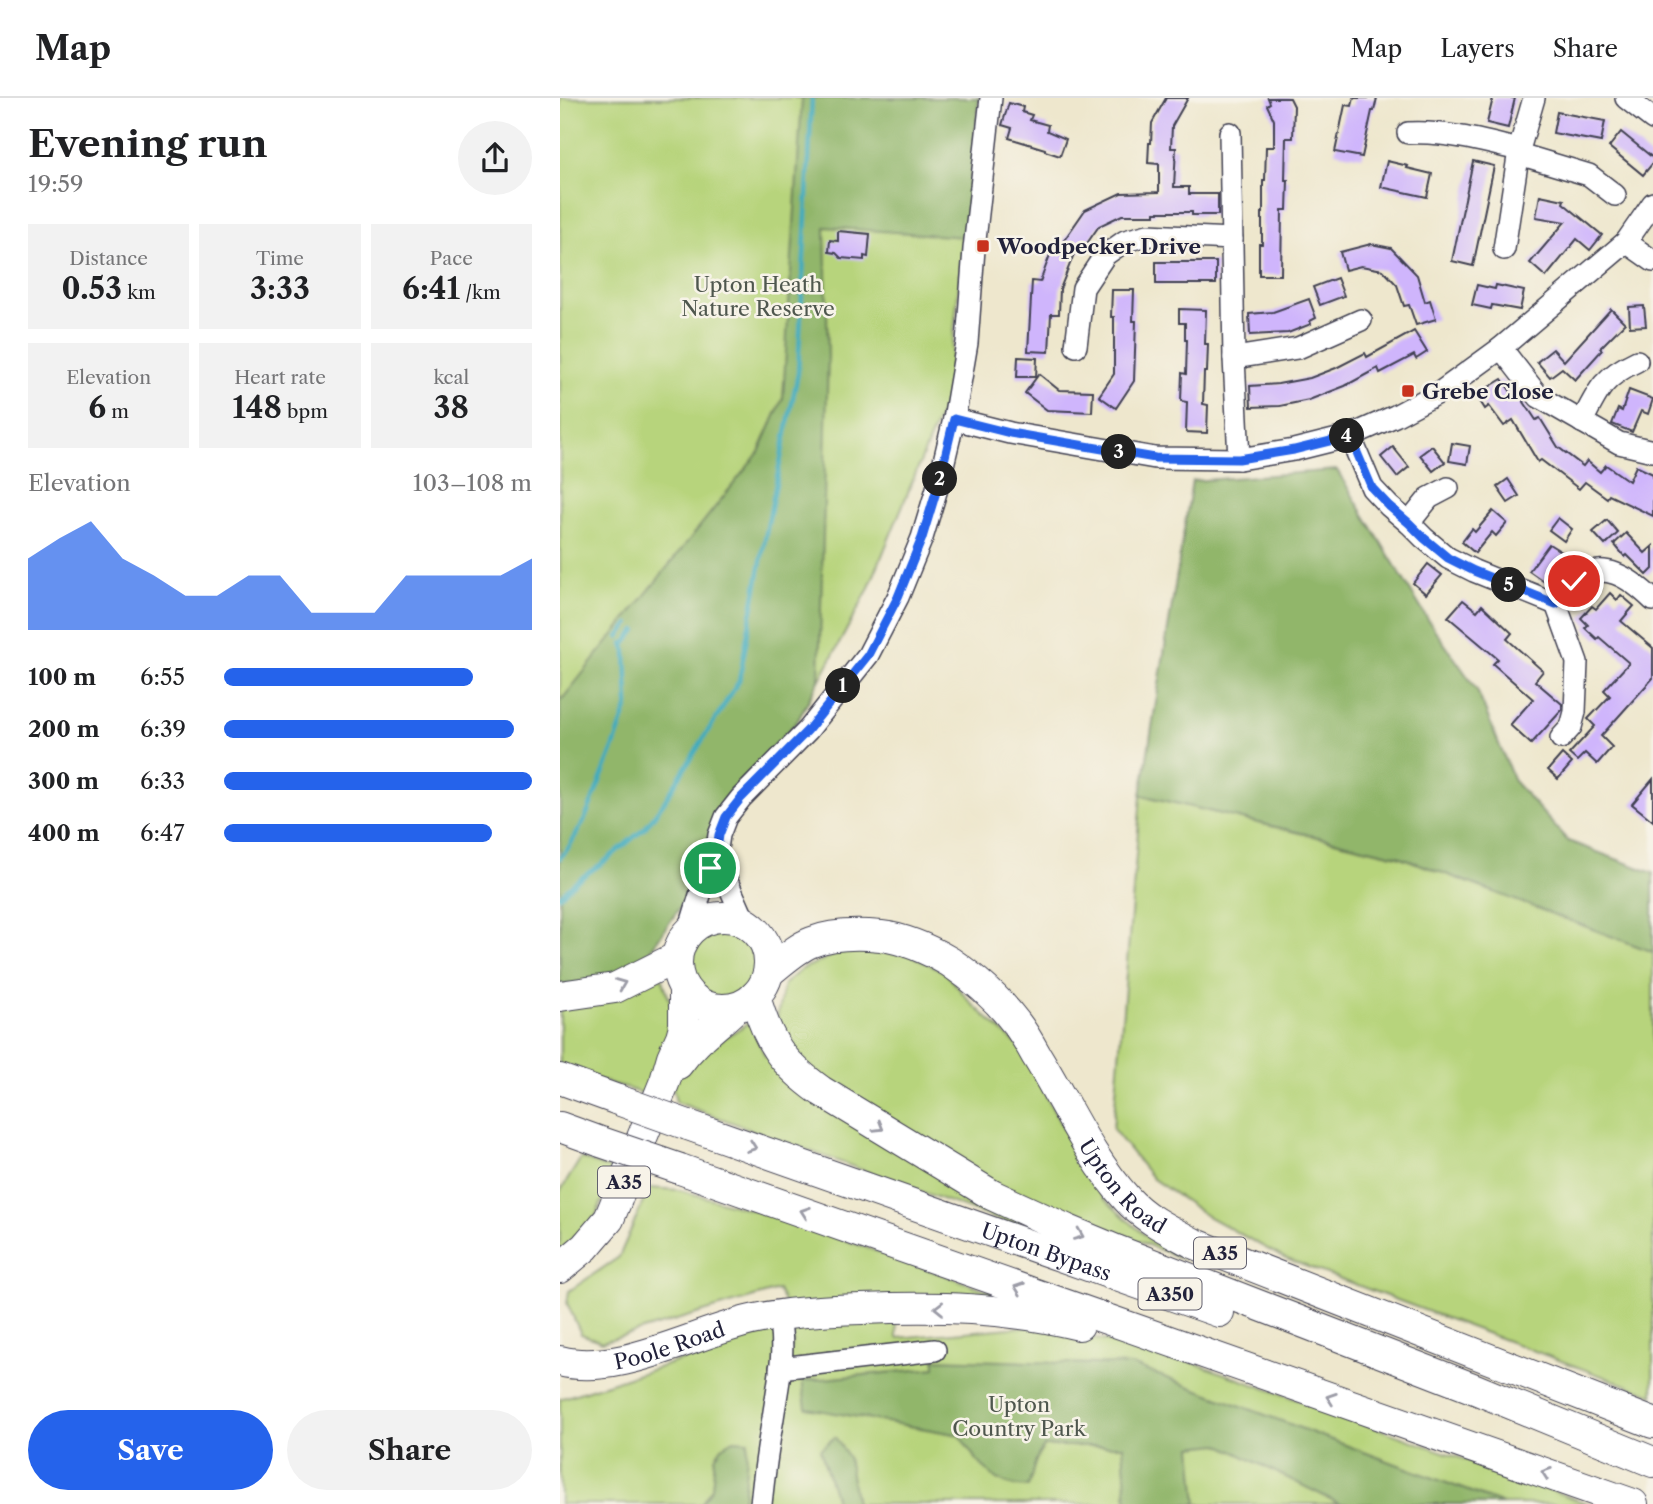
<!DOCTYPE html>
<meta charset="utf-8">
<style>
body{margin:0;font-family:"Libre Caslon Text",serif;background:#f2f2f2;color:#202124;height:100vh;display:flex;flex-direction:column;font-size:26px;white-space:nowrap}
*{box-sizing:border-box;margin:0}
p{font-size:23px;color:#757577}
.icon{flex:none;width:38px;height:38px;fill:none;stroke:currentColor;stroke-width:2;stroke-linecap:round;stroke-linejoin:round}
.map{position:relative;flex:1;overflow:hidden}
.panel{display:flex;flex-direction:column;background:#fff;width:560px}
.panel>*{flex:none}
.pin{position:absolute;display:grid;place-items:center;width:60px;height:60px;color:#fff;margin:-30px;border:4px solid #fff;border-radius:50%;box-shadow:0 2px 7px #0007}
.km{position:absolute;width:35px;height:35px;margin:-18px;border-radius:50%;background:#222;color:#fff;font-size:19px;line-height:35px;text-align:center}
.round{display:grid;place-items:center;flex:none;width:74px;height:74px;border-radius:37px;background:#f2f2f2}
.summary{display:flex;align-items:center;justify-content:space-between;height:119px;padding:0 28px}
h1{font-size:38px;font-weight:800;line-height:52px}
.figures{display:grid;grid-template-columns:repeat(3,1fr);gap:10px;height:119px;padding:7px 28px}
.figures div{display:grid;align-content:center;border-radius:0px;background:#f2f2f2;text-align:center}
.figures b{font-size:30px;font-weight:800}
.figures small{font-size:19px;font-weight:400}
.figures p{font-size:19px}
.chart{height:196px;padding:14px 28px}
.chart p{display:flex;justify-content:space-between}
.chart svg{width:100%;height:126px;margin-top:7px;fill:#2563eb;opacity:.7}
.action{display:flex;gap:14px;margin-top:auto;padding:14px 28px}
.action a{flex:1;height:80px;border-radius:42px;background:#2563eb;color:#fff;font-size:28px;font-weight:800;line-height:80px;text-align:center}
.action a+a{background:#f2f2f2;color:#202124}
ul{padding:0 28px;list-style:none;font-size:23px}
li{display:grid;grid-template-columns:112px 84px 1fr;align-items:center;height:52px}
li i{height:18px;border-radius:9px;background:#2563eb}
header{display:flex;align-items:center;gap:42px;box-sizing:border-box;height:98px;padding:0 35px;background:#fff;border-bottom:2px solid #e0e0e0}
header strong{font-size:33px}
nav{display:flex;gap:38px;margin-inline-start:auto;font-size:24px}
main{display:flex;flex:1;min-height:0}
.map>svg:first-child{display:block}
</style>
<header>
<strong>Map</strong>
<nav><a>Map</a><a>Layers</a><a>Share</a></nav>
</header>
<main>
<section class="panel">
<div class="summary"><div><h1>Evening run</h1><p>19:59</p></div><a class="round"><svg class="icon" aria-label="share" viewBox="0 0 24 24"><path d="M12 15V3M7 8l5-5 5 5M5 13v7h14v-7"/></svg></a></div>
<div class="figures">
<div><p>Distance</p><b>0.53<small> km</small></b></div>
<div><p>Time</p><b>3:33</b></div>
<div><p>Pace</p><b>6:41<small> /km</small></b></div>
</div>
<div class="figures">
<div><p>Elevation</p><b>6<small> m</small></b></div>
<div><p>Heart rate</p><b>148<small> bpm</small></b></div>
<div><p>kcal</p><b>38</b></div>
</div>
<div class="chart"><p><span>Elevation</span>103–108 m</p>
<svg viewBox="0 0 160 44" preserveAspectRatio="none"><path d="M0 44V19L10 12L20 6L30 19L40 25L50 32L60 32L70 25L80 25L90 38L100 38L110 38L120 25L130 25L140 25L150 25L160 19V44z"/></svg>
</div>
<ul>
<li><b>100 m</b>6:55<i style="width:81%"></i></li>
<li><b>200 m</b>6:39<i style="width:94%"></i></li>
<li><b>300 m</b>6:33<i style="width:100%"></i></li>
<li><b>400 m</b>6:47<i style="width:87%"></i></li>
</ul>
<div class="action"><a>Save</a><a>Share</a></div>
</section>
<div class="map">
<svg width="1093" height="1406" viewBox="0 0 1093 1406">
<rect width="100%" height="100%" fill="#f7f3e8"/>
<filter id="ink" filterUnits="userSpaceOnUse"><feTurbulence type="fractalNoise" baseFrequency=".0143" numOctaves="2"/><feDisplacementMap in="SourceGraphic" scale="14" xChannelSelector="R" yChannelSelector="G"/><feConvolveMatrix kernelMatrix="1 2 1 2 8 2 1 2 1" color-interpolation-filters="sRGB"/></filter>
<filter id="wash" filterUnits="userSpaceOnUse"><feTurbulence type="fractalNoise" baseFrequency=".00686" numOctaves="4" result="noise"/><feDisplacementMap in="SourceGraphic" scale="28" xChannelSelector="R" yChannelSelector="G"/><feGaussianBlur stdDeviation="1.57" result="paint"/><feColorMatrix in="noise" values="0 0 0 0 0 0 0 0 0 0 0 0 0 0 0 0 0 1.4 0 .05"/><feComposite in="paint" operator="in"/></filter>
<g filter="url(#wash)">
<rect width="100%" height="100%" fill="#eee7cd"/>
<g fill="#b7d47b" stroke="#6c7b5b" stroke-width="2">
<path d="M 0,0 L 419,0 L 387,299 L 308,492 L 237,624 L 163,702 L 120,809 L 94,847 L 0,887 Z"/>
<path d="M 581,697 L 838,758 L 1048,836 L 1093,854 L 1093,1297 L 724,1160 L 647,1118 L 593,1081 L 553,1031 Z"/>
<circle cx="164" cy="866" r="34"/>
<path d="M 285,852 L 349,856 L 385,874 L 412,906 L 462,951 L 498,1021 L 544,1101 L 587,1139 L 623,1161 L 517,1118 L 439,1089 L 245,967 L 229,944 L 217,919 L 224,886 L 242,871 Z"/>
<path d="M 102,879 L 116,922 L 88,997 L 0,970 L 0,905 Z"/>
<path d="M 190,924 L 205,958 L 560,1166 L 116,1004 L 112,985 L 132,960 Z"/>
<path d="M 21,1060 L 55,1073 L 35,1120 L 0,1153 L 0,1094 Z"/>
<path d="M 89,1090 L 119,1092 L 222,1120 L 435,1195 L 458,1206 L 226,1208 L 218,1192 L 42,1244 L 21,1236 L 7,1205 L 9,1193 L 59,1159 Z"/>
<path d="M 336,1219 L 337,1240 L 473,1228 L 609,1256 L 1029,1406 L 0,1406 L 0,1301 L 216,1232 L 232,1249 L 235,1227 Z"/>
</g>
<g fill="#91b66b" stroke="#5a6c53" stroke-width="2">
<path d="M 242,0 L 419,0 L 404,139 L 265,129 L 268,258 L 259,582 L 237,624 L 163,702 L 120,809 L 94,847 L 74,870 L 42,884 L 0,887 L 0,604 L 199,354 L 223,300 Z"/>
<path d="M 777,372 L 870,525 L 917,592 L 954,683 L 1008,743 L 1093,775 L 1093,854 L 838,758 L 581,697 L 632,383 Z"/>
<path d="M 375,1261 L 572,1267 L 943,1406 L 780,1406 L 659,1346 L 632,1349 L 637,1406 L 567,1406 L 563,1348 L 485,1348 C 474,1359 473,1375 468,1389 C 461,1388 452,1388 445,1385 C 428,1378 408,1353 400,1337 L 246,1310 L 242,1283 L 375,1270 Z"/>
<path d="M 275,1339 L 288,1359 L 296,1406 L 275,1406 L 275,1399 L 260,1351 Z"/>
<path d="M 174,1342 L 188,1343 L 183,1406 L 141,1406 L 152,1390 L 155,1359 L 162,1349 Z"/>
</g>
<g fill="none" stroke-linecap="round" stroke-linejoin="round">
<g stroke="#3fabbe" stroke-width="4.5">
<path d="M 59,539 L 69,526"/>
<path d="M 64,547 L 76,532"/>
<path d="M 0,760 L 9,749 L 25,721 L 54,648 L 68,607 L 66,554 L 63,545"/>
<path d="M 0,798 L 15,784 L 44,764 L 85,730 L 104,704 L 179,583 L 207,430 L 238,275 L 252,0"/>
</g>
</g>
<g id="blocks">
<g fill="#cfb5fc">
<path d="M 606,0 L 628,0 L 612,28 L 611,50 L 616,50 L 614,89 L 629,89 L 629,96 L 658,96 L 658,117 L 632,117 L 632,114 L 595,114 L 595,117 L 562,117 L 539,128 L 521,154 L 516,151 L 500,191 L 499,216 L 491,216 L 489,254 L 468,253 L 472,183 L 480,184 L 494,146 L 500,148 L 525,112 L 561,95 L 599,94 L 599,66 L 588,65 L 589,45 L 591,45 L 592,25 Z"/>
<path d="M 708,0 L 730,0 L 734,8 L 733,40 L 726,40 L 725,82 L 728,82 L 727,112 L 722,112 L 721,177 L 699,177 L 699,146 L 702,146 L 702,115 L 703,115 L 703,82 L 705,82 L 706,49 L 714,49 L 714,22 L 707,7 L 710,5 Z"/>
<path d="M 794,0 L 817,0 L 814,13 L 812,13 L 802,59 L 775,54 L 785,7 L 792,8 Z"/>
<path d="M 933,0 L 955,0 L 948,30 L 927,25 Z"/>
<path d="M 449,5 L 463,9 L 462,14 L 472,17 L 470,22 L 488,27 L 487,33 L 506,41 L 500,58 L 485,53 L 485,51 L 449,40 L 452,30 L 442,27 Z"/>
<path d="M 997,14 L 1045,23 L 1041,44 L 993,35 Z"/>
<path d="M 1061,34 L 1093,60 L 1093,65 L 1083,77 L 1049,49 Z"/>
<path d="M 827,63 L 848,68 L 847,70 L 872,76 L 867,99 L 821,89 Z"/>
<path d="M 913,63 L 934,68 L 913,168 L 892,163 Z"/>
<path d="M 980,97 L 1004,102 L 1003,105 L 1042,137 L 1030,152 L 1017,141 L 986,179 L 970,165 L 1005,124 L 976,119 Z"/>
<path d="M 278,133 L 310,136 L 308,159 L 304,158 L 304,162 L 281,160 L 276,155 L 269,154 L 270,142 L 278,143 Z"/>
<path d="M 811,146 L 831,150 L 857,177 L 865,204 L 870,202 L 876,221 L 856,227 L 849,207 L 844,208 L 837,187 L 823,172 L 801,168 L 785,172 L 780,154 Z"/>
<rect x="596" y="164" width="60" height="22"/>
<path d="M 777,180 L 784,198 L 760,207 L 753,189 Z"/>
<path d="M 917,187 L 935,191 L 936,187 L 964,193 L 960,212 L 932,207 L 931,211 L 912,207 Z"/>
<path d="M 552,192 L 574,192 L 573,223 L 576,223 L 574,283 L 556,310 L 539,298 L 554,276 L 554,219 L 551,219 Z"/>
<path d="M 749,201 L 756,220 L 750,223 L 751,226 L 728,235 L 690,237 L 689,216 L 713,214 Z"/>
<path d="M 1084,208 L 1086,228 L 1070,229 L 1069,209 Z"/>
<path d="M 619,211 L 646,212 L 645,246 L 648,246 L 647,274 L 644,274 L 643,306 L 648,307 L 647,335 L 626,334 L 627,304 L 621,303 L 622,275 L 626,276 L 627,242 L 625,242 L 625,225 L 619,225 Z"/>
<path d="M 1051,211 L 1065,225 L 1040,250 L 1042,252 L 1015,282 L 1002,270 L 990,279 L 977,264 L 993,251 L 1004,263 Z"/>
<path d="M 854,233 L 867,254 L 856,261 L 854,257 L 820,275 L 818,270 L 785,288 L 749,302 L 720,308 L 691,309 L 690,288 L 718,286 L 750,280 L 776,270 L 805,255 L 807,259 Z"/>
<path d="M 458,259 L 477,260 L 476,279 L 457,279 Z"/>
<path d="M 479,276 L 499,292 L 533,293 L 532,314 L 487,312 L 465,295 Z"/>
<path d="M 942,281 L 956,301 L 960,298 L 976,322 L 980,320 L 998,349 L 1023,368 L 1027,363 L 1040,374 L 1046,367 L 1069,383 L 1076,368 L 1093,376 L 1093,418 L 1049,397 L 1047,400 L 1025,384 L 1019,391 L 981,362 L 978,364 L 953,322 L 944,328 L 929,308 L 925,311 L 916,297 Z"/>
<path d="M 1069,292 L 1093,301 L 1088,316 L 1081,313 L 1072,334 L 1052,326 L 1058,311 L 1062,313 Z"/>
<path d="M 892,345 L 910,348 L 907,366 L 889,363 Z"/>
<path d="M 872,348 L 885,364 L 873,373 L 860,357 Z"/>
<path d="M 833,349 L 849,369 L 837,379 L 821,359 Z"/>
<path d="M 948,381 L 959,398 L 948,405 L 937,389 Z"/>
<path d="M 933,413 L 947,425 L 936,438 L 932,434 L 915,455 L 902,444 L 912,431 L 915,434 Z"/>
<path d="M 998,420 L 1012,431 L 1004,443 L 989,432 Z"/>
<path d="M 1047,422 L 1058,435 L 1045,447 L 1033,434 Z"/>
<path d="M 1066,435 L 1085,455 L 1093,448 L 1093,471 L 1087,477 L 1067,457 L 1065,459 L 1054,446 Z"/>
<path d="M 989,446 L 1005,456 L 993,473 L 997,475 L 989,487 L 969,473 Z"/>
<path d="M 868,466 L 882,477 L 866,496 L 853,485 Z"/>
<path d="M 1050,495 L 1057,502 L 1061,497 L 1074,508 L 1061,523 L 1093,550 L 1093,580 L 1041,638 L 1052,649 L 1037,666 L 1025,655 L 1017,663 L 1009,656 L 1035,628 L 1028,621 L 1050,598 L 1044,592 L 1069,565 L 1039,539 L 1037,541 L 1025,530 L 1028,527 L 1021,520 L 1032,508 L 1036,511 Z"/>
<path d="M 903,502 L 917,513 L 922,507 L 952,535 L 947,541 L 983,573 L 975,583 L 1002,606 L 1002,612 L 971,646 L 950,627 L 973,601 L 933,566 L 938,561 L 888,519 Z"/>
<path d="M 1002,656 L 1012,665 L 998,681 L 988,672 Z"/>
<path d="M 1093,681 L 1093,723 L 1072,706 Z"/>
</g>
</g>
</g>
<g filter="url(#ink)">
<use href="#blocks" fill-opacity="0" stroke="#414051" stroke-width="2"/>
<g fill="none" stroke-linecap="round" stroke-linejoin="round">
<defs>
<g id="minor">
<path d="M 1066,0 L 1093,21"/>
<path d="M 670,35 L 674,260 L 679,361"/>
<path d="M 848,35 C 886,33 923,43 959,52"/>
<path d="M 959,56 L 1029,77 L 1055,97"/>
<path d="M 1066,144 L 1093,163"/>
<path d="M 944,151 L 959,52 L 974,0"/>
<path d="M 516,248 L 523,190 L 545,157 L 565,143 L 588,137 L 672,141"/>
<path d="M 941,250 L 979,299 L 1059,345 L 1093,353"/>
<path d="M 674,260 L 738,250 L 801,222"/>
<path d="M 394,321 L 450,335 L 595,360 L 679,361 L 734,352 L 790,338 L 835,318 L 882,293 L 941,250 L 1066,144 L 1093,105"/>
<path d="M 1022,324 C 1038,292 1043,279 1077,263"/>
<path d="M 790,338 L 812,390 L 829,408 L 849,425 L 864,440 L 888,460 L 914,473 L 996,506 C 1002,499 1007,489 1014,484 C 1042,459 1071,481 1093,502"/>
<path d="M 849,425 L 869,400 L 888,390"/>
<path d="M 996,506 L 1017,564 L 1015,614 L 1011,629 L 1001,640"/>
<path d="M 157,751 L 159,765 L 185,824"/>
<path d="M 129,833 L 141,794 L 157,751 L 159,737 L 166,719 L 181,700 L 248,632 L 308,557 L 338,499 L 362,440 L 379,384 L 394,321 L 407,245 L 414,151 L 431,0"/>
<path d="M 220,1270 L 375,1252"/>
<path d="M 201,1406 C 204,1377 208,1348 213,1320 C 218,1286 227,1251 218,1217"/>
</g>
<g id="highway">
<circle cx="163" cy="865" r="46"/>
<path id="s1" d="M 209,874 C 222,864 236,850 252,844 C 272,836 299,836 321,838 C 346,841 368,851 390,864 C 415,881 438,901 456,925 C 464,935 470,946 476,957 C 506,1005 528,1058 567,1101 C 585,1121 609,1132 633,1145 L 1093,1325"/>
<path d="M 0,898 L 55,890 L 117,859"/>
<path d="M 195,898 C 208,945 222,965 261,993 L 432,1097 L 506,1131 L 556,1152 L 915,1291 L 1093,1364"/>
<path d="M 118,966 C 134,943 155,929 175,910"/>
<path d="M 0,981 L 58,1002"/>
<path id="s2" d="M 128,1027 L 659,1214"/>
<path d="M 0,1029 L 41,1044"/>
<path d="M 120,1071 L 1073,1406"/>
<path d="M 0,1170 L 25,1149 L 49,1121 L 105,983 L 112,959 L 121,939 L 124,928 L 124,890"/>
<path id="s3" d="M 0,1263 C 59,1279 137,1233 196,1221 C 230,1214 266,1212 302,1211 C 374,1208 448,1209 519,1227"/>
</g>
</defs>
<use href="#minor" stroke="#414051" stroke-width="24"/>
<use href="#highway" stroke="#414051" stroke-width="32"/>
<use href="#minor" stroke="#fff" stroke-width="21"/>
<use href="#highway" stroke="#fff" stroke-width="30"/>
<defs>
<g id="highway-bridge">
<path d="M 58,1002 L 128,1027"/>
<path d="M 41,1044 L 120,1071"/>
</g>
</defs>
<use href="#highway-bridge" stroke="#414051" stroke-width="32" stroke-linecap="butt"/>
<use href="#highway-bridge" stroke="#fff" stroke-width="30"/>
</g>
<defs><path id="oneway-chevron" d="M-2-3.5L2.5 0L-2 3.5" fill="none" stroke-width="1.6" stroke-linecap="round" stroke-linejoin="round" transform="scale(1.75)"/></defs>
<g stroke="#9c9ca7">
<use href="#oneway-chevron" transform="translate(61 886) rotate(-22)"/>
<use href="#oneway-chevron" transform="translate(319 1029) rotate(31)"/>
<use href="#oneway-chevron" transform="translate(192 1049) rotate(19)"/>
<use href="#oneway-chevron" transform="translate(245 1114) rotate(-161)"/>
<use href="#oneway-chevron" transform="translate(519 1137) rotate(22)"/>
<use href="#oneway-chevron" transform="translate(459 1190) rotate(-160)"/>
<use href="#oneway-chevron" transform="translate(379 1210) rotate(-179)"/>
<use href="#oneway-chevron" transform="translate(771 1300) rotate(-161)"/>
<use href="#oneway-chevron" transform="translate(986 1375) rotate(-161)"/>
</g>
</g>
<g fill="none" stroke-linecap="round" stroke-linejoin="round" filter="url(#ink)">
<defs>
<path id="route" d="M 150,770 L 157,751 L 159,737 L 166,719 L 181,700 L 248,632 L 308,557 L 338,499 L 362,440 L 379,384 L 394,321 L 450,335 L 595,360 L 679,361 L 734,352 L 790,338 L 812,390 L 829,408 L 849,425 L 864,440 L 888,460 L 914,473 L 996,506 L 1014,483"/>
</defs>
<use href="#route" stroke="#fff" stroke-width="14"/>
<use href="#route" stroke="#2563eb" stroke-width="9"/>
</g>
<g fill="#c8321e" stroke="#f7f3e8" stroke-width="2.5">
<rect x="416" y="141" width="14" height="14" rx="3.5"/>
<rect x="841" y="286" width="14" height="14" rx="3.5"/>
</g>
<g text-anchor="middle" dominant-baseline="central" stroke-width="5" stroke-linejoin="round" paint-order="stroke">
<g fill="#f7f3e8" stroke="#62616f" stroke-width="2">
<rect x="38" y="1068.5" width="52" height="31" rx="5"/>
<rect x="634" y="1139.5" width="52" height="31" rx="5"/>
<rect x="578.5" y="1180.5" width="63" height="31" rx="5"/>
</g>
<g font-size="19" font-weight="bold" fill="#22223b">
<text x="64" y="1084">A35</text>
<text x="660" y="1155">A35</text>
<text x="610" y="1196">A350</text>
</g>
<g font-size="21" font-weight="bold" fill="#22223b" stroke="#f7f3e8" text-anchor="start">
<text x="437" y="148">Woodpecker Drive</text>
<text x="862" y="293">Grebe Close</text>
</g>
<g font-size="21" fill="#4f574e" stroke="#f7f3e8">
<text x="198" y="186">Upton Heath<tspan x="198" dy="24">Nature Reserve</tspan></text>
<text x="459" y="1306">Upton<tspan x="459" dy="24">Country Park</tspan></text>
</g>
<g font-size="21" fill="#22223b" stroke="#f7f3e8">
<text stroke="none"><textPath href="#s1" startOffset="483">Upton Road</textPath></text>
<text stroke="none"><textPath href="#s2" startOffset="380">Upton Bypass</textPath></text>
<text stroke="none"><textPath href="#s3" startOffset="112">Poole Road</textPath></text>
</g>
</g>
</svg>
<div class="pin" style="left:150px;top:770px;background:#1e9e55"><svg class="icon" aria-label="arrive" viewBox="0 0 24 24"><path d="M6 21V4h12l-3 4 3 4H6"/></svg></div>
<div class="pin" style="left:1014px;top:483px;background:#d93025"><svg class="icon" aria-label="check" viewBox="0 0 24 24"><path d="M5 12l5 5 9-10"/></svg></div>
<b class="km" style="left:283px;top:588px">1</b>
<b class="km" style="left:380px;top:381px">2</b>
<b class="km" style="left:559px;top:354px">3</b>
<b class="km" style="left:787px;top:338px">4</b>
<b class="km" style="left:949px;top:487px">5</b>
</div>
</main>
